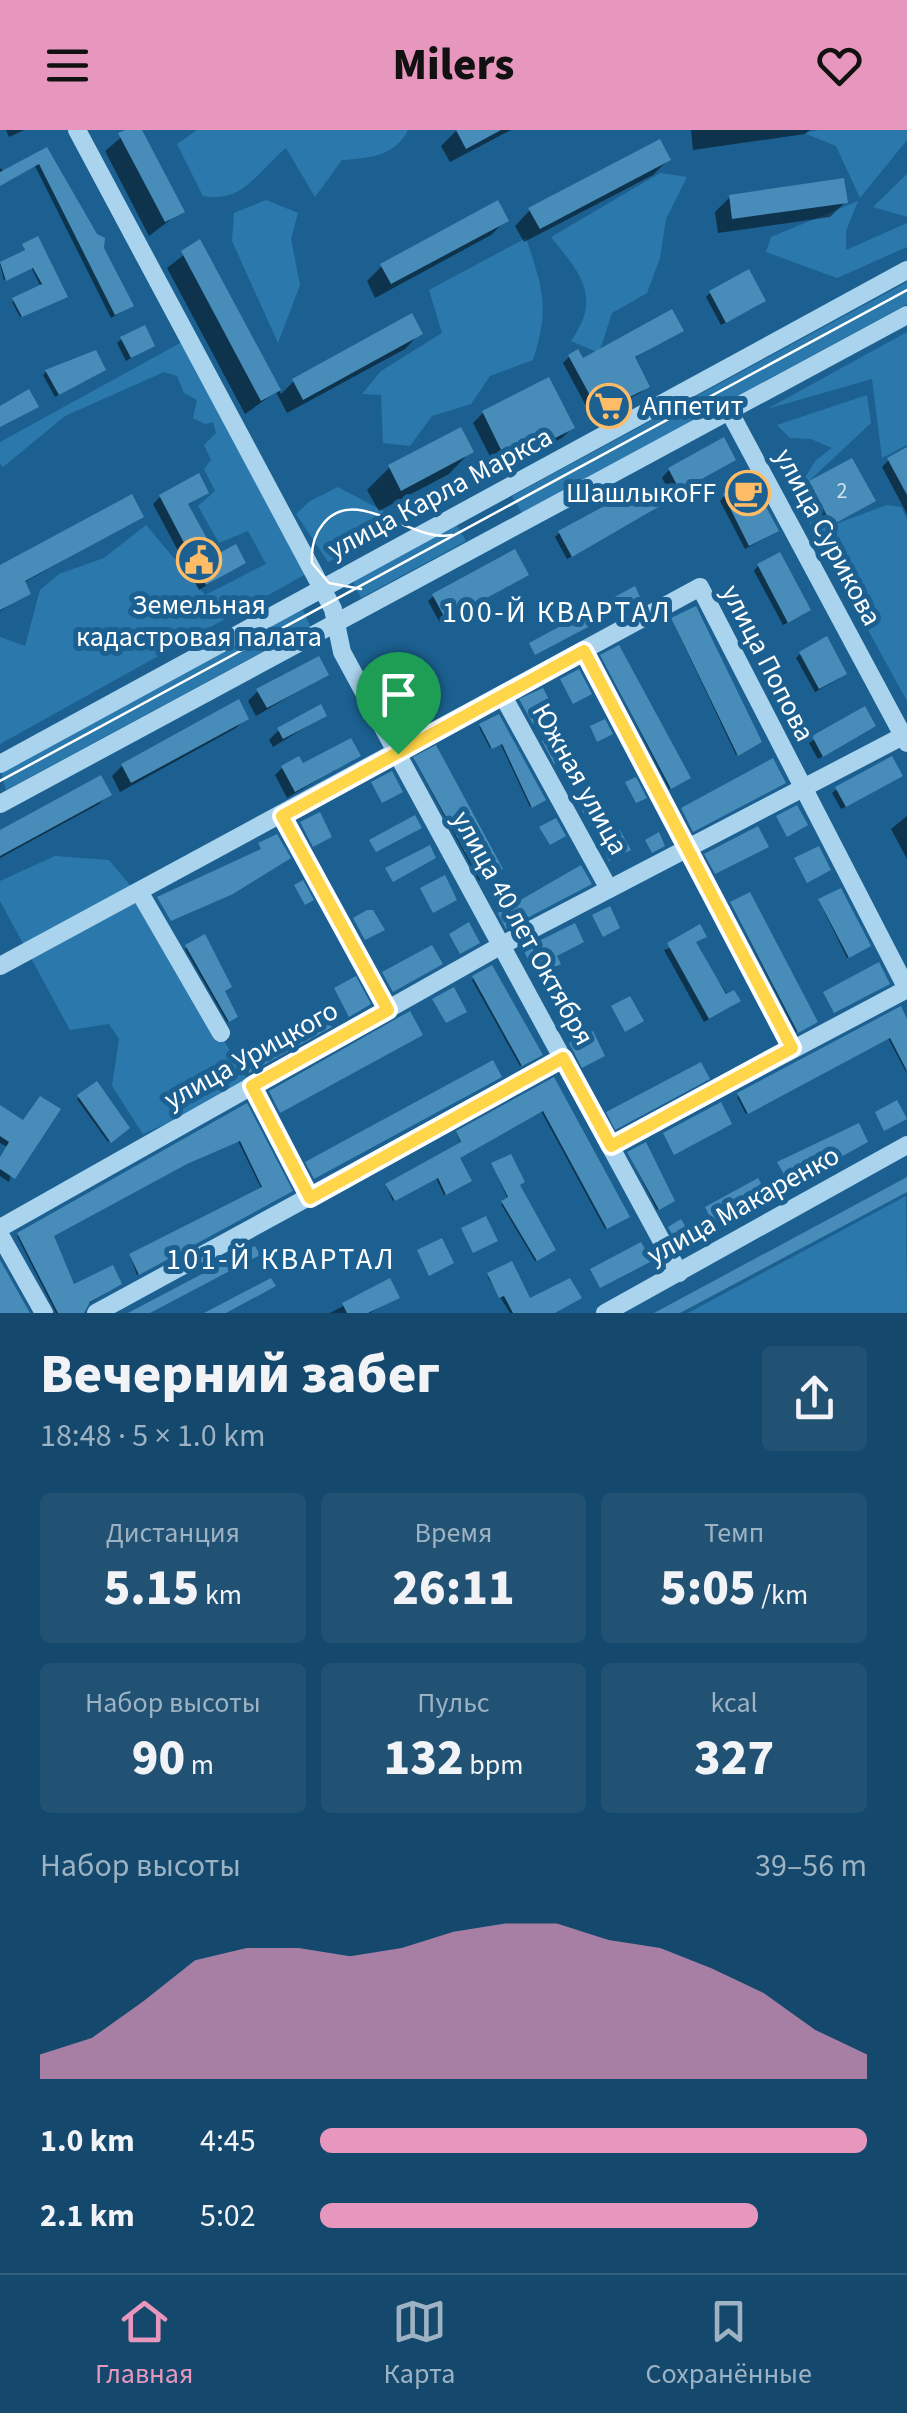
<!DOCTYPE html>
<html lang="ru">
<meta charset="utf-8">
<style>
body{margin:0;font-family:"Source Sans 3",sans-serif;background:#215274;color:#f1f3f6;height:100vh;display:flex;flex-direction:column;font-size:38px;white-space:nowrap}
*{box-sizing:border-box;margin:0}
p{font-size:32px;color:#9db2c2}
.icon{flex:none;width:55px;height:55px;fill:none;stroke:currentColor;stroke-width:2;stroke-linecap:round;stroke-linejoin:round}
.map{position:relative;height:1183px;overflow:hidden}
.side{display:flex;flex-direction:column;background:#14486c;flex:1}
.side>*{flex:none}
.pin{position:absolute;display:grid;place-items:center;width:85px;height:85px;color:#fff;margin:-102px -42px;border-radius:50% 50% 50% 0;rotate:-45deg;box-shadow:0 0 10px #0007}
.pin .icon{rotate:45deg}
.round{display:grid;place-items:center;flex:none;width:105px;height:105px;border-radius:10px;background:#215274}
.head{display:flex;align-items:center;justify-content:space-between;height:170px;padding:0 40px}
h1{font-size:55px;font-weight:800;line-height:75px}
.metrics{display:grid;grid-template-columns:repeat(3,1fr);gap:15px;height:170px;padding:10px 40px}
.metrics div{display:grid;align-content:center;border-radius:10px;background:#215274;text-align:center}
.metrics b{font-size:50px;font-weight:800}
.metrics small{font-size:28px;font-weight:400}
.metrics p{font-size:28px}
.chart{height:280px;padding:20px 40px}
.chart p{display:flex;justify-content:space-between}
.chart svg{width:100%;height:180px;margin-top:10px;fill:#e797bd;opacity:.7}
ul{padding:0 40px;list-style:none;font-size:32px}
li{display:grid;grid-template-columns:160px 120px 1fr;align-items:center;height:75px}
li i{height:25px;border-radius:12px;background:#e797bd}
header{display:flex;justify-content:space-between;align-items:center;height:130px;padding:0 40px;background:#e797bd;color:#111;font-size:45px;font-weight:800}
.menu{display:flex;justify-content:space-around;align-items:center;height:140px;border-top:2px solid #33607f;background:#14486c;font-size:28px;color:#9db2c2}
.menu a{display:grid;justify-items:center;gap:5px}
.menu .selected{color:#e797bd}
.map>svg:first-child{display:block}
</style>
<header><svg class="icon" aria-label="menu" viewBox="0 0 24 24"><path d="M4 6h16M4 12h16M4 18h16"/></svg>Milers<svg class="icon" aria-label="heart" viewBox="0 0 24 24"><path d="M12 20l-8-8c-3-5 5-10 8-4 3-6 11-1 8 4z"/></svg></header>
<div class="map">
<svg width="907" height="1183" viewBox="0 0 907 1183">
<rect width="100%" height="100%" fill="#1b6090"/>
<g fill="#2b79ac">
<path d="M 197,0 L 408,0 C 394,27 369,28 342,30 L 315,67 L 286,18 C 258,41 243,74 203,66 L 177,14 Z"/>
<path d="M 819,0 L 907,0 L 907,10 L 860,68 L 836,16 L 804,3 Z"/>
<path d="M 660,43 L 687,47 L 666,89 L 660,128 L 647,163 L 612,183 L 599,223 L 571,211 C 602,167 581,144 551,107 Z"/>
<path d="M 907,44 L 907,87 L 873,77 Z"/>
<path d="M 266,70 L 298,83 L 291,109 L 300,155 L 278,213 L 232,111 L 234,83 Z"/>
<path d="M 858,71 L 846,101 L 846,120 L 907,93 L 907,117 L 837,148 L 766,122 L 771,107 Z"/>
<path d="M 526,108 C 543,160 550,177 533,230 L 490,246 L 471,274 L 432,286 L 410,316 L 383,313 L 381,265 L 362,264 L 381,241 L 442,203 L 429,160 Z"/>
<path d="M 907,152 L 907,174 L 522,383 L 512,366 Z"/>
<path d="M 907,202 L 907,315 L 882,328 L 872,249 L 767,279 Z"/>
<path d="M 182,212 L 306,444 L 0,614 L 0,507 L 25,516 L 40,460 L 59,444 L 104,428 L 146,395 L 205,465 L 266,434 L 248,401 L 219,413 L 198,376 L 215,361 L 204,339 L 211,330 L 204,315 L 216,303 L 213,292 L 205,294 L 193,288 L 197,270 L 184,263 L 177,246 L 164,242 L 65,286 L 3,337 L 0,334 L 0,312 Z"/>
<path d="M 867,265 L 871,293 L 809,351 L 833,395 L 887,375 L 901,377 L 907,389 L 907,571 L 794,365 L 816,330 L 832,318 L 811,309 L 790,308 L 777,295 Z"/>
<path d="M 338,357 L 400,390 L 406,393 L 328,432 L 296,384 L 310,371 Z"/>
<path d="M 456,394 L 466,411 L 361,468 L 352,450 Z"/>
<path d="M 302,478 L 310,496 L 6,660 L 0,639 Z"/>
<path d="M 55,726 L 109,730 L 134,760 L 251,956 L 143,1004 L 112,956 L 119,909 L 109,894 L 70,900 L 0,771 L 0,751 Z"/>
<path d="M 906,1066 L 907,1183 L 687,1183 L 688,1183 Z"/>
</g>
<g fill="#0007">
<path d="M 6,0 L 24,0 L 9,7 Z"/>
<path d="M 130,0 L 139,0 L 182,81 L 149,106 L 105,21 Z"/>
<path d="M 457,0 L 511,0 L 450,32 L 441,16 Z"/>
<path d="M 691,0 L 810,0 L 805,4 L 693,20 Z"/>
<path d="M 46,21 L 131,176 L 111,188 L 35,36 L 0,55 L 0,38 L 5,42 Z"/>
<path d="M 668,30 L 653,45 L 524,112 L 515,96 L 530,80 Z"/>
<path d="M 730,67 L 845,72 L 830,87 L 718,103 L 715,82 Z"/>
<path d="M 506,90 L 491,105 L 375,168 L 367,151 L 382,136 Z"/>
<path d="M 199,113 L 281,264 L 294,251 L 420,203 L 405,219 L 287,283 L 276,262 L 245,284 L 167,138 Z"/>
<path d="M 24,116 L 64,168 L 20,187 L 12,172 L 41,157 L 31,137 L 4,150 L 0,134 L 25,122 Z"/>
<path d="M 710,163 L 759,175 L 721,195 L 706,167 Z"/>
<path d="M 680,200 L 633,229 L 647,257 L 640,263 L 592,287 L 563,233 L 569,227 L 582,232 Z"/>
<path d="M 122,209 L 152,216 L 126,231 L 117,213 Z"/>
<path d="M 103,240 L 55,267 L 43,245 L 46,242 Z"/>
<path d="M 483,283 L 572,298 L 562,308 L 497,340 L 473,293 Z"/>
<path d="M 471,321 L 449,344 L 379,381 L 367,360 L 390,337 Z"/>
<path d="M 907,326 L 907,384 L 882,337 L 889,330 Z"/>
<path d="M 733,329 L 672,366 L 662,348 L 669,340 Z"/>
<path d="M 811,353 L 873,371 L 828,397 L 806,357 Z"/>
<path d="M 206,362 L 186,376 L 215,428 L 243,433 L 199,460 L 153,374 L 160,367 Z"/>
<path d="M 724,366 L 772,404 L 745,419 L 720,371 Z"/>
<path d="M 653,380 L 567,429 L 555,407 L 559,403 Z"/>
<path d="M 141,387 L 23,453 L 28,463 L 0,481 L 0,438 Z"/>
<path d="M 758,436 L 804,484 L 783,495 L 754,441 Z"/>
<path d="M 526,445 L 440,493 L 428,471 L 434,466 Z"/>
<path d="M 672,490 L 758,613 L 736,625 Z"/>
<path d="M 800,524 L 840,548 L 815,562 L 796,528 Z"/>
<path d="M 602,527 L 686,649 L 669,659 Z"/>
<path d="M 326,545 L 256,586 L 248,571 L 258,561 Z"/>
<path d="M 376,550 L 424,589 L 397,605 L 371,554 Z"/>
<path d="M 864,579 L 873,596 L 818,629 L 809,613 Z"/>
<path d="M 324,586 L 273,617 L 269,610 L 279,600 Z"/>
<path d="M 498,587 L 542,671 L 530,677 L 500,613 L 490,618 L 479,597 Z"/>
<path d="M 246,588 L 236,598 L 120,662 L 112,646 L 122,636 Z"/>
<path d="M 358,626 L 287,668 L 275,645 L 282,638 Z"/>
<path d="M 414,629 L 498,740 L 479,751 Z"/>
<path d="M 896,649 L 841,679 L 832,663 L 837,659 Z"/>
<path d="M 109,664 L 99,674 L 0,728 L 0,703 Z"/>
<path d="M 907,686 L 907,729 L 891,699 Z"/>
<path d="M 819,771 L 868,815 L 847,828 Z"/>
<path d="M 731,774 L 814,893 L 796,902 Z"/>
<path d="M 704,806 L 694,813 L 734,875 L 704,892 L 664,820 Z"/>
<path d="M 204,808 L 234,888 L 227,892 L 185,819 Z"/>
<path d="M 491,838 L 539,926 L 520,936 L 472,850 Z"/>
<path d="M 907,892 L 906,942 L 888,908 L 746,984 L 737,967 Z"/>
<path d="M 553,950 L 625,1088 L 605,1099 L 541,981 L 457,1028 L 468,1052 L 444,1065 L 436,1048 L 393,1071 L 386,1056 L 461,1015 L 457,1003 Z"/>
<path d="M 96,954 L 127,998 L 108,1012 L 77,969 Z"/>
<path d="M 246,977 L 288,1062 L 137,1145 L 130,1126 L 262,1060 L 238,1011 L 183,1034 L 51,1106 L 72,1158 L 119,1154 L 75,1183 L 56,1183 L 17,1106 Z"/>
<path d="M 0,978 L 23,993 L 9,1052 L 0,1046 L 0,1028 L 7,1017 L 0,1013 Z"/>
<path d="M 629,1024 L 671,1072 L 657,1080 Z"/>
<path d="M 493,1035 L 553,1120 L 535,1131 L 501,1074 L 508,1070 Z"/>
<path d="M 487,1146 L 532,1172 L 579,1168 L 555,1183 L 510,1183 Z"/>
<path d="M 389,1152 L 395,1169 L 370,1183 L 330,1183 Z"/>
</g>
<g fill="#488cb9">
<path d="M 125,0 L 142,0 L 185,82 L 165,92 L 118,3 Z"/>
<path d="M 456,0 L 501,0 L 466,19 Z"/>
<path d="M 660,9 L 671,30 L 540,99 L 528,78 Z"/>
<path d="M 47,17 L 97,104 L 105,108 L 104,118 L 134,176 L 115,185 L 39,34 L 0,56 L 0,42 Z"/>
<path d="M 844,48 L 848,73 L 732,89 L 729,65 Z"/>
<path d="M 498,70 L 509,91 L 391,154 L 380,134 Z"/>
<path d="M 38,106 L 68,167 L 22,187 L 12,168 L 42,154 L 33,138 L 6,151 L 0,132 L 25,120 L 22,114 Z"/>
<path d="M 200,109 L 281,260 L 261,271 L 181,121 Z"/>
<path d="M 749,139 L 766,171 L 726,193 L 709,161 Z"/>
<path d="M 672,179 L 684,201 L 635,227 L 650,257 L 599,282 L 568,225 L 578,219 L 583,228 Z"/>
<path d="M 412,183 L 423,204 L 303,270 L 292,249 Z"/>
<path d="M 145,195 L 155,216 L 131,228 L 120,207 Z"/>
<path d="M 96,220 L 106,240 L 59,265 L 45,240 Z"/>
<path d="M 549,247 L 575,298 L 507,332 L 482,281 Z"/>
<path d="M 29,259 L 39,277 L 0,297 L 0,276 Z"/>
<path d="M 461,297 L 474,322 L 401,361 L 388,335 Z"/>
<path d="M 724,307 L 736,330 L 680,361 L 668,338 Z"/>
<path d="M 907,317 L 907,365 L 887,328 Z"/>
<path d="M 852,328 L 876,371 L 832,395 L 809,351 Z"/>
<path d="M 199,343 L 209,363 L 188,374 L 216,425 L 236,414 L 246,433 L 206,455 L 159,365 Z"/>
<path d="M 647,353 L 660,376 L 572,427 L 558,401 Z"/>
<path d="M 744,353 L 754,354 L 779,401 L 749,416 L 723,364 Z"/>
<path d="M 132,364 L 144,387 L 25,451 L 31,464 L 0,480 L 0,435 Z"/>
<path d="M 515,419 L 529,445 L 446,490 L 432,464 Z"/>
<path d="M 780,422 L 811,480 L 788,493 L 757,434 Z"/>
<path d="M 635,456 L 641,469 L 535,525 L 529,513 Z"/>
<path d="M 696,476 L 762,612 L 738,626 L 671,488 Z"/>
<path d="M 827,506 L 847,544 L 819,559 L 799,522 Z"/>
<path d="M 619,515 L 691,648 L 671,659 L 600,525 Z"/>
<path d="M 319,526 L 329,545 L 267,578 L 256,559 Z"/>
<path d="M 399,535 L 427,589 L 402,603 L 374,548 Z"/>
<path d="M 579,539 L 592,564 L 573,574 L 560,549 Z"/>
<path d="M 543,558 L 555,582 L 533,594 L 519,569 Z"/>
<path d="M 239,569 L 249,589 L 131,653 L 121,634 Z"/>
<path d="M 321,574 L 327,586 L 283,609 L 277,598 Z"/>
<path d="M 865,576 L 876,596 L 823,627 L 812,606 Z"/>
<path d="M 499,584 L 546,670 L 532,678 L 502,614 L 492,619 L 479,594 Z"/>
<path d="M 605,589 L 613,604 L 597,612 L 590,596 Z"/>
<path d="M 558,603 L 570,625 L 554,634 L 542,611 Z"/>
<path d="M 351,608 L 361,626 L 295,662 L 281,636 L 299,626 L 303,633 Z"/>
<path d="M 436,615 L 503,739 L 481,751 L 413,627 Z"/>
<path d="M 892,626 L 903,646 L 846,677 L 835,657 Z"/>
<path d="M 773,628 L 786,653 L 693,702 L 681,678 Z"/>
<path d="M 392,641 L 403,662 L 382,673 L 371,652 Z"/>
<path d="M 101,645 L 112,665 L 0,726 L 0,700 Z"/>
<path d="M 636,647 L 647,668 L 636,673 L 625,652 Z"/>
<path d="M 593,661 L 606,686 L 590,695 L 576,670 Z"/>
<path d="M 797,675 L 808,695 L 787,707 L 776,686 Z"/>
<path d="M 320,682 L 332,707 L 313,717 L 300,692 Z"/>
<path d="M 415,685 L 422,698 L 376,722 L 369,710 Z"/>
<path d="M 556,688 L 566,706 L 550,715 L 539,697 Z"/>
<path d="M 758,696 L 769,717 L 715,744 L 704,724 Z"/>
<path d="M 620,700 L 631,720 L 609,731 L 599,710 Z"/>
<path d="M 659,702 L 665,716 L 652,723 L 645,710 Z"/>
<path d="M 277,704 L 291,728 L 233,764 L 171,791 L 157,767 L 261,719 L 258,713 Z"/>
<path d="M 430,715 L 436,728 L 393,752 L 385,738 Z"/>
<path d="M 819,716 L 831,740 L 807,753 L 794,728 Z"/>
<path d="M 581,735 L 592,754 L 506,799 L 498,783 Z"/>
<path d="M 445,745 L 457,770 L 433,783 L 420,758 Z"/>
<path d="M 303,750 L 314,770 L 305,775 L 294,755 Z"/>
<path d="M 841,758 L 871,816 L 849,828 L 818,769 Z"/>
<path d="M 750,762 L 818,892 L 798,903 L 730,772 Z"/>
<path d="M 610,776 L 620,798 L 603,807 L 592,785 Z"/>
<path d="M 367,780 L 373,780 L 385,800 L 365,810 L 353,788 Z"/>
<path d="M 469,792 L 480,813 L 460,824 L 449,804 Z"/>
<path d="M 575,793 L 584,812 L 557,826 L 561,834 L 536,846 L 523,819 Z"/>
<path d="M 700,794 L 707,807 L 696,812 L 726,864 L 734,860 L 741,871 L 709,889 L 667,813 Z"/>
<path d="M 205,804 L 232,857 L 225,861 L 238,887 L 229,892 L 185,815 Z"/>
<path d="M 432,815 L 443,834 L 393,862 L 382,842 Z"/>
<path d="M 879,832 L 890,854 L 834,883 L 823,862 Z"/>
<path d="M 492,835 L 543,925 L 522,936 L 472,846 Z"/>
<path d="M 356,846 L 371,874 L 349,887 L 334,858 Z"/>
<path d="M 454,857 L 467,882 L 446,893 L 432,869 Z"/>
<path d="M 630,866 L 644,891 L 625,902 L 611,876 Z"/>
<path d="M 901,876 L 907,889 L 907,941 L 890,908 L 748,984 L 737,963 Z"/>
<path d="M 320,878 L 332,897 L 249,943 L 239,926 Z"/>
<path d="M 410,881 L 423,905 L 280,983 L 269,961 Z"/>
<path d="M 593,901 L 605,926 L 582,938 L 569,913 Z"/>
<path d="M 493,930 L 502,947 L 314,1049 L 305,1032 Z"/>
<path d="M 701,932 L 710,949 L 615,1000 L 606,982 Z"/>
<path d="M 554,947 L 630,1087 L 607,1099 L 543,981 L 460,1028 L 472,1051 L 446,1065 L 438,1048 L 395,1071 L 385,1054 L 461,1012 L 456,1001 Z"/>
<path d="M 97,951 L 130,998 L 111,1013 L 77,965 Z"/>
<path d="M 40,966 L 61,979 L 15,1049 L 0,1039 L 0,1027 L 9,1012 L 0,1006 L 0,975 L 23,990 Z"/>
<path d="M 897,970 L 907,989 L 884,1001 L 875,982 Z"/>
<path d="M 721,972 L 732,994 L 674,1025 L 663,1003 Z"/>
<path d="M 247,973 L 293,1061 L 139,1145 L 129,1124 L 262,1057 L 240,1011 L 187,1034 L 54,1106 L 74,1154 L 113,1135 L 122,1154 L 90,1172 L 84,1183 L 58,1183 L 17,1103 Z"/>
<path d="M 859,993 L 868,1012 L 790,1055 L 777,1032 Z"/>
<path d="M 646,1012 L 675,1071 L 659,1080 L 627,1022 Z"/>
<path d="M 511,1024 L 525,1052 L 520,1055 L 556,1120 L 537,1131 L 501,1071 L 508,1067 L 491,1033 Z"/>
<path d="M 907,1047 L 907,1062 L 680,1183 L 654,1183 Z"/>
<path d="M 758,1048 L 768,1066 L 714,1095 L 705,1077 Z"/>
<path d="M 486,1086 L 498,1111 L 473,1123 L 461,1098 Z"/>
<path d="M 681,1089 L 692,1108 L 678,1115 L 668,1097 Z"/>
<path d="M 442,1108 L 454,1133 L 429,1146 L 417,1120 Z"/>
<path d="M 641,1112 L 652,1131 L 600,1158 L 590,1139 Z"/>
<path d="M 255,1116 L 260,1125 L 150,1183 L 128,1183 Z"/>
<path d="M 0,1130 L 30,1183 L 0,1183 Z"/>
<path d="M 512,1131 L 530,1168 L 570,1148 L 582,1168 L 555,1183 L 513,1183 L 504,1166 L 499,1168 L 487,1143 Z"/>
<path d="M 271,1148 L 276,1156 L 226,1183 L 204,1183 Z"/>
<path d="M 390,1148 L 400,1168 L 368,1183 L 347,1183 L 342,1173 Z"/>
</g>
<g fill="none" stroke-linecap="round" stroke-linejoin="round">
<g stroke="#aad3ee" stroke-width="18">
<path d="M 77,0 L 333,479 L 342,522 L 679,1143"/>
<path d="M 728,279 L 907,613"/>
<path d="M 584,521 L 792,918"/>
<path d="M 503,566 L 609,759"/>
<path d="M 0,634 L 907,140"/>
<path d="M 0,674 L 907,185"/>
<path d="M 282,686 L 388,879"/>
<path d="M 140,763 L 221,903"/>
<path d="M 0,836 L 700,457 L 907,859"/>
<path d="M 252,956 L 310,1068"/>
<path d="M 611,1016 L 907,859"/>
<path d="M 0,1098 L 500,816 L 903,606"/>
<path d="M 0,1105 L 44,1183"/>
<path d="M 96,1183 L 563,928"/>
<path d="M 605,1183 L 907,1015"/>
</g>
<g stroke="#fff" stroke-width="2.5">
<path d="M 361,459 L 329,453 L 312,433 C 311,419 314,405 323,394 C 356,353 411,413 452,405"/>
<path d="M 0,651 L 907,160"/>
</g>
</g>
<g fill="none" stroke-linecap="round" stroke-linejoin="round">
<defs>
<path id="route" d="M 584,521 L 792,918 L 611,1016 L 563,928 L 310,1068 L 252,956 L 388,880 L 282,686 Z"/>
</defs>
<use href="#route" stroke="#fff" stroke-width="20"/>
<use href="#route" stroke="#ffd54a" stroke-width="12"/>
</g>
<defs>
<symbol id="supermarket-ring" viewBox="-11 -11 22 22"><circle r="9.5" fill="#1b6090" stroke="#ffbc67" stroke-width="1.5"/><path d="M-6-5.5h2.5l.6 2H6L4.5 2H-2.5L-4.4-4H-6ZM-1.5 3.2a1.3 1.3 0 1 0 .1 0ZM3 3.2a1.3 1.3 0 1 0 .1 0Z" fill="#ffbc67"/></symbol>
<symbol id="cafe-ring" viewBox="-11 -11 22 22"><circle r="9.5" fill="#1b6090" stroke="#ffbc67" stroke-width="1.5"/><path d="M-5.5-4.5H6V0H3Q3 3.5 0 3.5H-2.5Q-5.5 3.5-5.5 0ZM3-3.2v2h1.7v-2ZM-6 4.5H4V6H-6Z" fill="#ffbc67"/></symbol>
<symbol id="civic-ring" viewBox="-11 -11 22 22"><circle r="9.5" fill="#1b6090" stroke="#ffbc67" stroke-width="1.5"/><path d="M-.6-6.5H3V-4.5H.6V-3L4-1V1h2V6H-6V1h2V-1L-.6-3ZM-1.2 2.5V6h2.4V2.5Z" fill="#ffbc67"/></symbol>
</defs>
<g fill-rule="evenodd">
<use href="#supermarket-ring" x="584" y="251" width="50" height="50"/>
<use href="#cafe-ring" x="723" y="338" width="50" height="50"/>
<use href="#civic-ring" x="174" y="405" width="50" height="50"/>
</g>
<g text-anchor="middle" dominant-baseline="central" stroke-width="10" stroke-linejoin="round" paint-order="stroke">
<g font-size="22" fill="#d1e2ee">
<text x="842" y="361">2</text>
</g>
<g font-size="28" fill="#fff" stroke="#1b6090" text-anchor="start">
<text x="642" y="276">Аппетит</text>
<text x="716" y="363" text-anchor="end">ШашлыкoFF</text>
<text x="199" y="475" text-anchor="middle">Земельная<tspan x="199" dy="32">кадастровая палата</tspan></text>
</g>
<g font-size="28" fill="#fff" stroke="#1b6090">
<text transform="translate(440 363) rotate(-28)">улица Карла Маркса</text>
<text transform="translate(828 407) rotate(62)">улица Сурикова</text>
<text transform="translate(768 533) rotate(63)">улица Попова</text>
<text transform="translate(580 649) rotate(61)">Южная улица</text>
<text transform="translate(523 798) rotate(61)">улица 40 лет Октября</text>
<text transform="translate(251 925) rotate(-29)">улица Урицкого</text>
<text transform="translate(743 1075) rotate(-29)">улица Макаренко</text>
</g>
<g font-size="30" letter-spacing="2.5" fill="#fff" stroke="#1b6090">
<text x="557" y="482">100-Й КВАРТАЛ</text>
<text x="281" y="1129">101-Й КВАРТАЛ</text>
</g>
</g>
</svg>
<div class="pin" style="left:398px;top:624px;background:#1e9e55"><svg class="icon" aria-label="arrive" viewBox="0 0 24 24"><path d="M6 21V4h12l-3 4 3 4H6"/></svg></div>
</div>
<section class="side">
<div class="head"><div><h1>Вечерний забег</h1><p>18:48 · 5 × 1.0 km</p></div><a class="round"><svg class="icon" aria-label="share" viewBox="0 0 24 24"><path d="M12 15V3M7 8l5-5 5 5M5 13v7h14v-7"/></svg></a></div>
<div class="metrics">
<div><p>Дистанция</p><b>5.15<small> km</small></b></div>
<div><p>Время</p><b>26:11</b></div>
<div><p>Темп</p><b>5:05<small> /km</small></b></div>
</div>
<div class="metrics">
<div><p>Набор высоты</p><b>90<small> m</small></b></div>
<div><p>Пульс</p><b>132<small> bpm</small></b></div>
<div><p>kcal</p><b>327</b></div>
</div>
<div class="chart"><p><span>Набор высоты</span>39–56 m</p>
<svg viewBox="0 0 160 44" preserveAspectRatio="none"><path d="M0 44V38L10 34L20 25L30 15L40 12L50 12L60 14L70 12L80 8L90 6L100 6L110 10L120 12L130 17L140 23L150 32L160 38V44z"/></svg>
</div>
<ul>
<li><b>1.0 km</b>4:45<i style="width:100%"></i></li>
<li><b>2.1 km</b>5:02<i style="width:80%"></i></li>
</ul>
</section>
<nav class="menu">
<a class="selected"><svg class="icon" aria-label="home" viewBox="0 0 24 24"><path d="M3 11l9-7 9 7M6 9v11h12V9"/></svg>Главная</a>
<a><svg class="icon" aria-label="map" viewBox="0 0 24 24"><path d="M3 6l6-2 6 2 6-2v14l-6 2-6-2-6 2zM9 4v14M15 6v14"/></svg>Карта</a>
<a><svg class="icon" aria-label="saved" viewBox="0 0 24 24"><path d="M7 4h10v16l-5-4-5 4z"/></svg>Сохранённые</a>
</nav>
